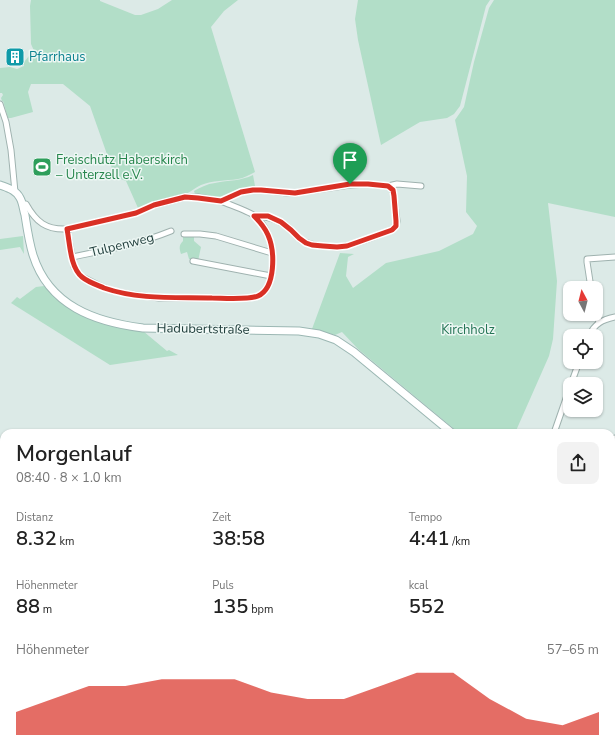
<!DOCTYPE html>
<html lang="de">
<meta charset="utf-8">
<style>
body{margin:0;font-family:"Nunito Sans",sans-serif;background:#f2f2f2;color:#222;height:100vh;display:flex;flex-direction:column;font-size:15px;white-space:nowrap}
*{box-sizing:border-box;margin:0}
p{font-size:13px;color:#767676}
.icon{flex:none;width:22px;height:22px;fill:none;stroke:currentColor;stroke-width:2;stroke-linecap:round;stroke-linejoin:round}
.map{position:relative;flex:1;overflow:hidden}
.side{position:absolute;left:0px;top:429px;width:615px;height:324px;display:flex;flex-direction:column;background:#fff;border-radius:12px 12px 0 0;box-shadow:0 1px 3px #0004}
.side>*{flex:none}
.needle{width:26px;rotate:353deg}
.controls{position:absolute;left:563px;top:281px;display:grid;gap:8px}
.controls a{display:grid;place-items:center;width:40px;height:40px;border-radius:8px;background:#fff;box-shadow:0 1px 3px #0004;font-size:20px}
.pin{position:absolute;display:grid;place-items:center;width:34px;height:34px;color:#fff;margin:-41px -17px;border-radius:50% 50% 50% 0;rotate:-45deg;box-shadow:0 0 4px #0007}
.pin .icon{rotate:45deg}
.round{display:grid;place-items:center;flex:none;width:42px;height:42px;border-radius:8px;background:#f2f2f2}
.headline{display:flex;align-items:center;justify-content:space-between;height:68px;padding:0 16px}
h1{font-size:22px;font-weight:600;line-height:30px}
.metrics{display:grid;grid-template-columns:repeat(3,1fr);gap:6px;height:68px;padding:4px 16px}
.metrics div{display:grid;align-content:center}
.metrics b{font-size:20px;font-weight:600}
.metrics small{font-size:11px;font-weight:400}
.metrics p{font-size:11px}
.chart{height:112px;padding:8px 16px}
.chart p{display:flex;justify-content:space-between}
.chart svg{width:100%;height:72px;margin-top:4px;fill:#d93025;opacity:.7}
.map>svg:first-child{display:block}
</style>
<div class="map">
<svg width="615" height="753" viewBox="0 0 615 753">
<rect width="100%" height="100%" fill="#dceae7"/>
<g fill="#b2dec8">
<path d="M 31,0 L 100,0 L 100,1 L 135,15 L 141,15 L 158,9 L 172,0 L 238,0 L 224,11 L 211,27 L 255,172 C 249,175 244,178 238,179 C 225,181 213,180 201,185 C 193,189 187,195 179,196 L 138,208 L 126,181 L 115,177 L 90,106 L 63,84 L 31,84 L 28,92 L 33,112 L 11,118 L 8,118 L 3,101 L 2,101 L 1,98 L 3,95 L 2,93 L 0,93 L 0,68 L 10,67 L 17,69 L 24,66 L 24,62 L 29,56 L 35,53 L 31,44 L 30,6 Z"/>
<path d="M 358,0 L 490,0 L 486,6 L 460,106 L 454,114 L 447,118 L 420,122 L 381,145 L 358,40 L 355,19 Z"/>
<path d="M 494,0 L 615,0 L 615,217 L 548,203 L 557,281 L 553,339 L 549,356 L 515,433 L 459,433 L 358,349 L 342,332 L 335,335 L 312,329 L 340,253 L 354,254 L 348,257 L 346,276 L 353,288 L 386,263 L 439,251 L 473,234 L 477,226 L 466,212 L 467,176 L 455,120 L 464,107 L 474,62 L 489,8 Z"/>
<path d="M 253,175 L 255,186 L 240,189 L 222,198 L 195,194 L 194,191 C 201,187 207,184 215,183 C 229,180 241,181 253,175 Z"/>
<path d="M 194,235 L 194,241 L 201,247 L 198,261 L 189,259 L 187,252 L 181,254 C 179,248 179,245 183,241 L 183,236 Z"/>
<path d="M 23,236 L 24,254 L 20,247 L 0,250 L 0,239 Z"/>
<path d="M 44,286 L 67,305 L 143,331 L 167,351 L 169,350 L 178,355 L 110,365 L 11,303 L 17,297 L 20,299 L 36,287 Z"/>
<path d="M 615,635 L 615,753 L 499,753 L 500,749 L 611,749 L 611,636 Z"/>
<path d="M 131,749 L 332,749 L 332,753 L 118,753 Z"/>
</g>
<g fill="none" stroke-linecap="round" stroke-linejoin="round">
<defs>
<g id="street">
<path d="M 0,104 L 6,122 L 11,150 L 15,192"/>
<path d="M 22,204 L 26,204 C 36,222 46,230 67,229 L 136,213 L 154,205 L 185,197 L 198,197 L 221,201 L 241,192 L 253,190 L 261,190 L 287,193 L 295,193 L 350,185 L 368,184 L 388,186 L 397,184 L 421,186"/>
<path d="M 254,216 C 270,217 278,219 290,229 C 294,233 297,237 301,240 C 308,244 314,245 322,246 C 327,246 332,247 337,247 C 352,247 378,235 392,230 L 396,226 L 397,221 L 394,196 L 393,190 L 388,186"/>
<path d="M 67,229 L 74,267 L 82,277 L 98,285 L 113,291 L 130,294 L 159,298 L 236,298 C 243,298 251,299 258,296 C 276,288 274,252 269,237 C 266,229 261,221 255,216 C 248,211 230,205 221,201"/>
<path d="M 184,234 L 200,234 L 216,236 L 272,253"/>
<path d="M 72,257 C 106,250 139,244 171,231"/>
<path d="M 193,261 L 271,276"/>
<path d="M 591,288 L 587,262 L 587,259 L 615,257"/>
<path d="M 596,313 L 599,322"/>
<path d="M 589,336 C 595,323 602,320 615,317"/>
<path d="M 571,384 L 579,362"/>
<path d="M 554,433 L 570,387"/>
<path d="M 611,448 L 615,438"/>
<path d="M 611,472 L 615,473"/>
<path d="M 611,600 L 615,597"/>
<path d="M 465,749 L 466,753"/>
</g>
<g id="secondary">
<path d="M 0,185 C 8,188 16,190 20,198 C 23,203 23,209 25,215 C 27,228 29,242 33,255 C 49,306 95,322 143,328 L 299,331 L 319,334 L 336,340 L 354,352 L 452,433"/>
<path d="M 611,508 L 615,509"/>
</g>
</defs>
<use href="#street" stroke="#9fb2af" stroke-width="7"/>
<use href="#secondary" stroke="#9bb7b3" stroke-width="9"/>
<use href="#street" stroke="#fff" stroke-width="5"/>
<use href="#secondary" stroke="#fff" stroke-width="7"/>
</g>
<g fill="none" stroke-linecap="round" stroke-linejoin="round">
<defs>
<path id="route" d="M 350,184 L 368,184 L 388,186 L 393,190 L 394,196 L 396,221 L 396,226 L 392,230 L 347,246 L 337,247 L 323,246 L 312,245 L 306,243 L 299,238 L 291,230 L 281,222 L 268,216 L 254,216 C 260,222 265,228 268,235 C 275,251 276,288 258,296 C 249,300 222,298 212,298 C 176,297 139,300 104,288 C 97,285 88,282 82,277 C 70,267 70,244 67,229 L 136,213 L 154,205 L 185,197 L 198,198 L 221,201 L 241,192 L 253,190 L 261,190 L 295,193 Z"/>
</defs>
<use href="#route" stroke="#fff" stroke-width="8"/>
<use href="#route" stroke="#d93025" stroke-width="5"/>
</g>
<defs>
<symbol id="building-square" viewBox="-11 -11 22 22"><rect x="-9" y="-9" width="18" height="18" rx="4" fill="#0f9aa8" stroke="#edf7f4"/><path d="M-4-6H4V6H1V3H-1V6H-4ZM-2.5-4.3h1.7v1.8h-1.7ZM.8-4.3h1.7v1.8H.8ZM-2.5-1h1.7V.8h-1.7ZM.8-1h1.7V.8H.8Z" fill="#fff"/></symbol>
<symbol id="stadium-square" viewBox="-11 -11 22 22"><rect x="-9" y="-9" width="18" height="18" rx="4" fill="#2e9e5b" stroke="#edf7f4"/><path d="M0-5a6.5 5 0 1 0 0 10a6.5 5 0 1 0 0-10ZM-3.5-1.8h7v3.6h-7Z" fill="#fff"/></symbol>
</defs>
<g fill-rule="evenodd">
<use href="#building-square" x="4" y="46" width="22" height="22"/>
<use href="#stadium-square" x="31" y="156" width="22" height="22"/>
</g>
<g text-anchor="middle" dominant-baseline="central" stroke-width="3" stroke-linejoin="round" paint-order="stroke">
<g font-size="13" fill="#0d838f" stroke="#edf7f4" text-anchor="start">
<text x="29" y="57">Pfarrhaus</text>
</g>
<g font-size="13" fill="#27864d" stroke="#edf7f4" text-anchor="start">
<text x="56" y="160">Freischütz Haberskirch<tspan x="56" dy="15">– Unterzell e.V.</tspan></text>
</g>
<g font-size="13" fill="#1d3b39" stroke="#edf7f4">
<text transform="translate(122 245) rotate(-14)">Tulpenweg</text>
<text transform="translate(203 329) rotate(1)">Hadubertstraße</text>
</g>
<g font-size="13" fill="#247555" stroke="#edf7f4">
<text x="468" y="330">Kirchholz</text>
</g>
</g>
</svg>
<div class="controls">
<a><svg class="needle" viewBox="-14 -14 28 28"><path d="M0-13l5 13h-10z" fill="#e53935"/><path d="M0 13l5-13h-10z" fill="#767676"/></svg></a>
<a><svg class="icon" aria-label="locate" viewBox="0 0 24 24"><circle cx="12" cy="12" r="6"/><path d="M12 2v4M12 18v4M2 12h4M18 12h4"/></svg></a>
<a><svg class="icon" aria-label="layers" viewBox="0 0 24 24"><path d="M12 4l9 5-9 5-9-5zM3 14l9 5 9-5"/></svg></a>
</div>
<div class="pin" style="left:350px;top:184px;background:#1e9e55"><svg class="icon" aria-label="arrive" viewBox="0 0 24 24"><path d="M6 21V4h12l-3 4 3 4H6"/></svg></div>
<section class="side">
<div class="headline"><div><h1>Morgenlauf</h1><p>08:40 · 8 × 1.0 km</p></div><a class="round"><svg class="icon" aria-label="share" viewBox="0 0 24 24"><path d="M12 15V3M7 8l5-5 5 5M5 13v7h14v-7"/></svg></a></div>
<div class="metrics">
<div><p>Distanz</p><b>8.32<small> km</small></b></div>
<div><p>Zeit</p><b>38:58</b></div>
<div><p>Tempo</p><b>4:41<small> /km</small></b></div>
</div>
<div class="metrics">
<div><p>Höhenmeter</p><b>88<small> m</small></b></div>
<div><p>Puls</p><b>135<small> bpm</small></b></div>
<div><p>kcal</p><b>552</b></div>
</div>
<div class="chart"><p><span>Höhenmeter</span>57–65 m</p>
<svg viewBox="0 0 160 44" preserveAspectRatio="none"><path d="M0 44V30L10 22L20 14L30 14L40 10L50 10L60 10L70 18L80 22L90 22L100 14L110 6L120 6L130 22L140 34L150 38L160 30V44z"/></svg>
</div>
</section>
</div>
